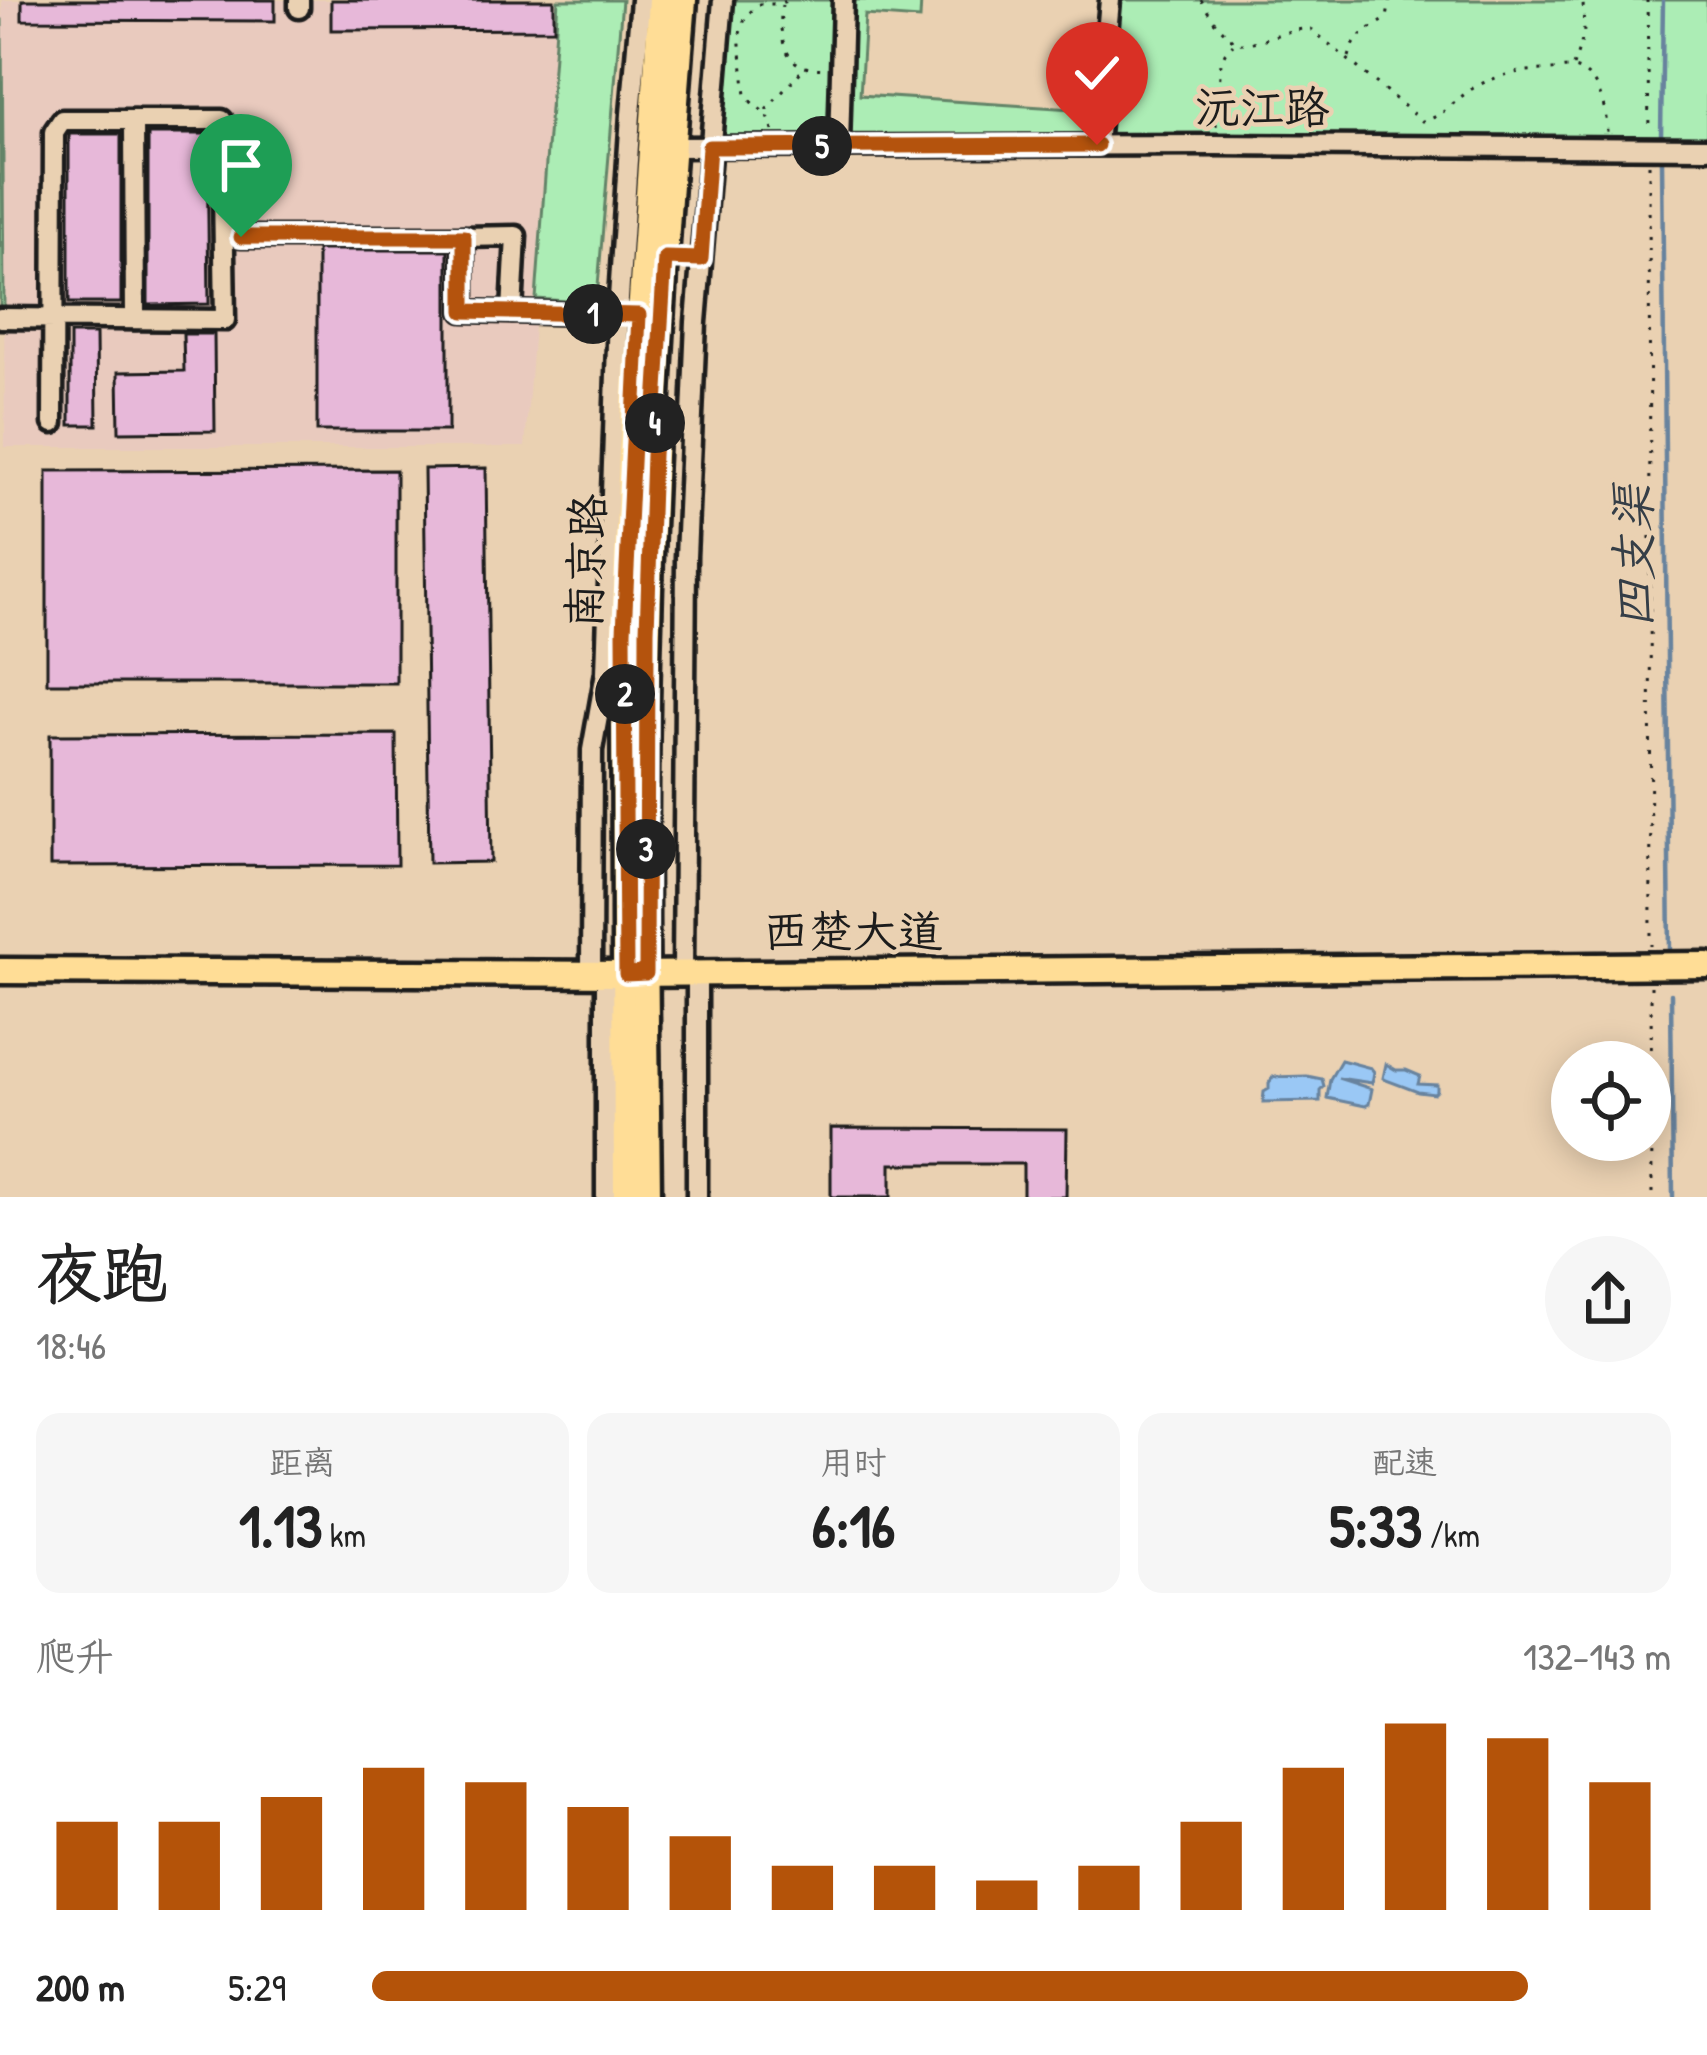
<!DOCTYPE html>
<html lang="zh">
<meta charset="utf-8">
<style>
body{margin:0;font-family:"Patrick Hand","LXGW WenKai TC",sans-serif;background:#f6f6f6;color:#222;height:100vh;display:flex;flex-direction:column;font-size:45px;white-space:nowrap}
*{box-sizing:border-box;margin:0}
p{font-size:39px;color:#767676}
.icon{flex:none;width:66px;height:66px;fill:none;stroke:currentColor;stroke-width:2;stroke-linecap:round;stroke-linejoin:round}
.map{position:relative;height:1197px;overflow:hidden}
.drawer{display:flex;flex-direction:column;background:#fff;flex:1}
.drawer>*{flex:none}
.tools{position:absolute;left:1551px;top:1041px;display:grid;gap:24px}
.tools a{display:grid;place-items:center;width:120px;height:120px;border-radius:50%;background:#fff;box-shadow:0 6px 30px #0003;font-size:60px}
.pin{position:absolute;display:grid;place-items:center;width:102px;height:102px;color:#fff;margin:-123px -51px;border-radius:50% 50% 50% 0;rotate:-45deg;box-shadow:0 0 12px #0007}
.pin .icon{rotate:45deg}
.km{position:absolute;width:60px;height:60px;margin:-30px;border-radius:50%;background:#222;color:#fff;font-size:33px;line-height:60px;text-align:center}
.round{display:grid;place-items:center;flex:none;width:126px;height:126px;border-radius:63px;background:#f6f6f6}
.headline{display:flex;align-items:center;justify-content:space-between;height:204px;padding:0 36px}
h1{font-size:66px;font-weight:700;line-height:90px}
.stats{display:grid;grid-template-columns:repeat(3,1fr);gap:18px;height:204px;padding:12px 36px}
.stats div{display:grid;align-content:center;border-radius:24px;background:#f6f6f6;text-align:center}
.stats b{font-size:60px;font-weight:700}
.stats small{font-size:33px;font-weight:400}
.stats p{font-size:33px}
.chart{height:336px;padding:24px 36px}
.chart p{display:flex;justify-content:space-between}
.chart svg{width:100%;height:216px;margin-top:12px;stroke:#b45309;stroke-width:6}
ul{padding:0 36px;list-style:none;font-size:39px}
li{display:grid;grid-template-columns:192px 144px 1fr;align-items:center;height:90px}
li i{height:30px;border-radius:15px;background:#b45309}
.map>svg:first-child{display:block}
</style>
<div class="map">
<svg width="1707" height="1197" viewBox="0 0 1707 1197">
<rect width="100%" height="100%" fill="#ead1b2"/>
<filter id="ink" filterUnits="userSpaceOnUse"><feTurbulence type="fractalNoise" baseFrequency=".00833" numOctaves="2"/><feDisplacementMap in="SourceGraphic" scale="24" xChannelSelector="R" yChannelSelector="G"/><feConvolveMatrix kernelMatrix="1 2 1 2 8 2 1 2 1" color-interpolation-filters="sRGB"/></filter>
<g filter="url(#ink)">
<path fill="#e9cabe" d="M 2,0 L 558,0 L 525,447 L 5,447 Z"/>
<g fill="#acedb5" stroke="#648468" stroke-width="3">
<path d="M 558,0 L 622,0 L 597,298 L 582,302 L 536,299 Z"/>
<path d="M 734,0 L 835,0 L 831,142 L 723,138 Z"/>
<path d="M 848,0 L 921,0 L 920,19 L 865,15 L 860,95 L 1088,110 L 1086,142 L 846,142 Z"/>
<path d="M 1117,0 L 1707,0 L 1707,137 L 1104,134 Z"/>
<path d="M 0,20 L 2,20 L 4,308 L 0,307 Z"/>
</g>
<g fill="#9ac8f5" stroke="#68839e" stroke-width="3">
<path d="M 1341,1060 L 1371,1068 L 1374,1072 L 1372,1083 L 1338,1078 L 1372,1089 L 1369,1104 L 1365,1106 L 1327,1098 L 1330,1079 Z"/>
<path d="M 1386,1064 L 1396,1070 L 1406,1070 L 1420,1076 L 1418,1084 L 1437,1085 L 1437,1091 L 1434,1094 L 1418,1092 L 1386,1080 L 1383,1078 Z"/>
<path d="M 1307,1076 L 1322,1079 L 1324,1086 L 1320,1090 L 1320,1101 L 1263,1102 L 1264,1092 L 1269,1089 L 1269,1083 L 1273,1077 Z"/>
</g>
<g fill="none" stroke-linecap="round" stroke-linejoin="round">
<g stroke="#68839e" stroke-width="4.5">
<path d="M 1661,135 L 1663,0"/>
<path d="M 1662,160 L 1670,953"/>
<path d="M 1671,994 L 1673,1197"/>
</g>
</g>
<g fill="#e7b8d9" stroke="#1c1c1c" stroke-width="3">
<path d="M 22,0 L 275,0 L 275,21 L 22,20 Z"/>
<path d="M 331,0 L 554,0 L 554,29 L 331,30 Z"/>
<rect x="69" y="134" width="52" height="169"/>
<path d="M 148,134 L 207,134 L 209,304 L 148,305 Z"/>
<rect x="317" y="250" width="131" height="181"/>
<path d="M 70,334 L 96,334 L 97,425 L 70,425 Z"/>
<path d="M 183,334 L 214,334 L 215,431 L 119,432 L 118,372 L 184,371 Z"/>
<path d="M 486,468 L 491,862 L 429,863 L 424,469 Z"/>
<path d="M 396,470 L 396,683 L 47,683 L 47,471 Z"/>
<path d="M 396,734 L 397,865 L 50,866 L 50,735 Z"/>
<path d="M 831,1128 L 1067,1129 L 1066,1197 L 1023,1197 L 1023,1164 L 891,1164 L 891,1197 L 831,1197 Z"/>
</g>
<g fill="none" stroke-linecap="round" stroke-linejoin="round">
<defs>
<g id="minor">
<path d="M 299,8 L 299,0"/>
<path d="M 134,120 L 135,319"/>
<path d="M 1097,145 L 1110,0"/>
<path d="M 839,146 L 843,0"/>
<path d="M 672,147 L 1214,145 L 1707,148"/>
<path d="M 241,237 L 463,237 L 463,311 L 628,315"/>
<path d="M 463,237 L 516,236 L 512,312"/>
<path d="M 0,318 L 225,320 L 222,120 L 62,120 L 54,132 L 53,423"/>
<path d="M 683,973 L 686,557 L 696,322 L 723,0"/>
<path d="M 697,973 L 697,1197"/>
<path d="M 591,974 L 592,750 L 606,672 L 618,314 L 631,114 L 641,0"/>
<path d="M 606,974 L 606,1197"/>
</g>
<g id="major">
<path d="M 0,971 L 626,974 L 1707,965"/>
<path d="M 626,1197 L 624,632 L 631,450 L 661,0"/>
<path d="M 648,1197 C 646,1007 642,816 648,625 C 653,416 667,208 684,0"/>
</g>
</defs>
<use href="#minor" stroke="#1c1c1c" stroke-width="27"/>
<use href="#major" stroke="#1c1c1c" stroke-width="33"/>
<g stroke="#1c1c1c" stroke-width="3" stroke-dasharray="3 9" stroke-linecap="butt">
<path d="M 1201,0 L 1213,20 L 1235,43 C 1262,45 1283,28 1311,29 L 1422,121 C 1444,118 1457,96 1477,86 C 1501,74 1522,70 1549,70 C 1558,70 1569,66 1577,69 C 1600,77 1607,112 1607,133"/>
<path d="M 1647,0 L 1649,130"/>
<path d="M 782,5 C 779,26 780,59 805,67 C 812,69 819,68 826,69"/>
<path d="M 1349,57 C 1357,30 1368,32 1387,18 L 1390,0"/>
<path d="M 1573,66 L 1584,35 L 1583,0"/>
<path d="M 766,110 L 804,68"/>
<path d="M 1216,126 L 1221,62 L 1225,53 L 1233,44"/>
<path d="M 773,131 C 767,105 757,113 746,95 L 739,36 L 746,16 L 759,4 L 776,4 L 791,0"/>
<path d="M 1649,164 L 1651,946"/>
<path d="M 1651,986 L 1652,1197"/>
</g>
<use href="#minor" stroke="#ead1b2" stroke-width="18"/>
<use href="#major" stroke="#ffdd96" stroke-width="24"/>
</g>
</g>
<g fill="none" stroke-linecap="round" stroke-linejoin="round" filter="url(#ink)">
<defs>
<path id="route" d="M 241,237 L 464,237 L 464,311 L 639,315 L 624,632 L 626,974 L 646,973 L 647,631 L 653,455 L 665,258 L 701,259 L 709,147 L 1097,145"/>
</defs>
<use href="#route" stroke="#fff" stroke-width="24"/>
<use href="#route" stroke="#b45309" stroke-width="15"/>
</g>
<g text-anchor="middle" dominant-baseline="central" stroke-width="9" stroke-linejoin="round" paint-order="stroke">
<g font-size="45" fill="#1c1c1c" stroke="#ead1b2">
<text x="1262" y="106">沅江路</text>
<text transform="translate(585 561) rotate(-88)">南京路</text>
<text x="853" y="930">西楚大道</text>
</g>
<g font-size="48" font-style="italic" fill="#353e47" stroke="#ead1b2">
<text transform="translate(1633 557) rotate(-91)">四支渠</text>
</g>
</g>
</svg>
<div class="tools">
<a><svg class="icon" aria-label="locate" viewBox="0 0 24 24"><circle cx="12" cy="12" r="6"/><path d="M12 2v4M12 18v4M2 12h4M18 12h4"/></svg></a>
</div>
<div class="pin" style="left:241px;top:237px;background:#1e9e55"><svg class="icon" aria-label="arrive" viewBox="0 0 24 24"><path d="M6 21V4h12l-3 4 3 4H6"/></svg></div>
<div class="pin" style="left:1097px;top:145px;background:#d93025"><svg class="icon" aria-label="check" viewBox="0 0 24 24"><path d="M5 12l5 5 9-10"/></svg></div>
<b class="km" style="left:593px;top:314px">1</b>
<b class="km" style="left:625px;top:694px">2</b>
<b class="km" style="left:646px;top:849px">3</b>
<b class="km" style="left:655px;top:423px">4</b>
<b class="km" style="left:822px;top:146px">5</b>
</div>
<section class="drawer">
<div class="headline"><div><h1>夜跑</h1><p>18:46</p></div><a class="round"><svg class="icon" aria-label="share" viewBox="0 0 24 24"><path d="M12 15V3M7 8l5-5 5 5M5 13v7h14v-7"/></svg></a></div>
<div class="stats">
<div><p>距离</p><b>1.13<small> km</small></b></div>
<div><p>用时</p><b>6:16</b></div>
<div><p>配速</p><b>5:33<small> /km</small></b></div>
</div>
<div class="chart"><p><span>爬升</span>132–143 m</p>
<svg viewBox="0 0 160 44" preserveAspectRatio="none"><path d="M5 44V26M15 44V26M25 44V21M35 44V15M45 44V18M55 44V23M65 44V29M75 44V35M85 44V35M95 44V38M105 44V35M115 44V26M125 44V15M135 44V6M145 44V9M155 44V18"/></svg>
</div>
<ul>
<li><b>200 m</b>5:29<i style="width:89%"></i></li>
</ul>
</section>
